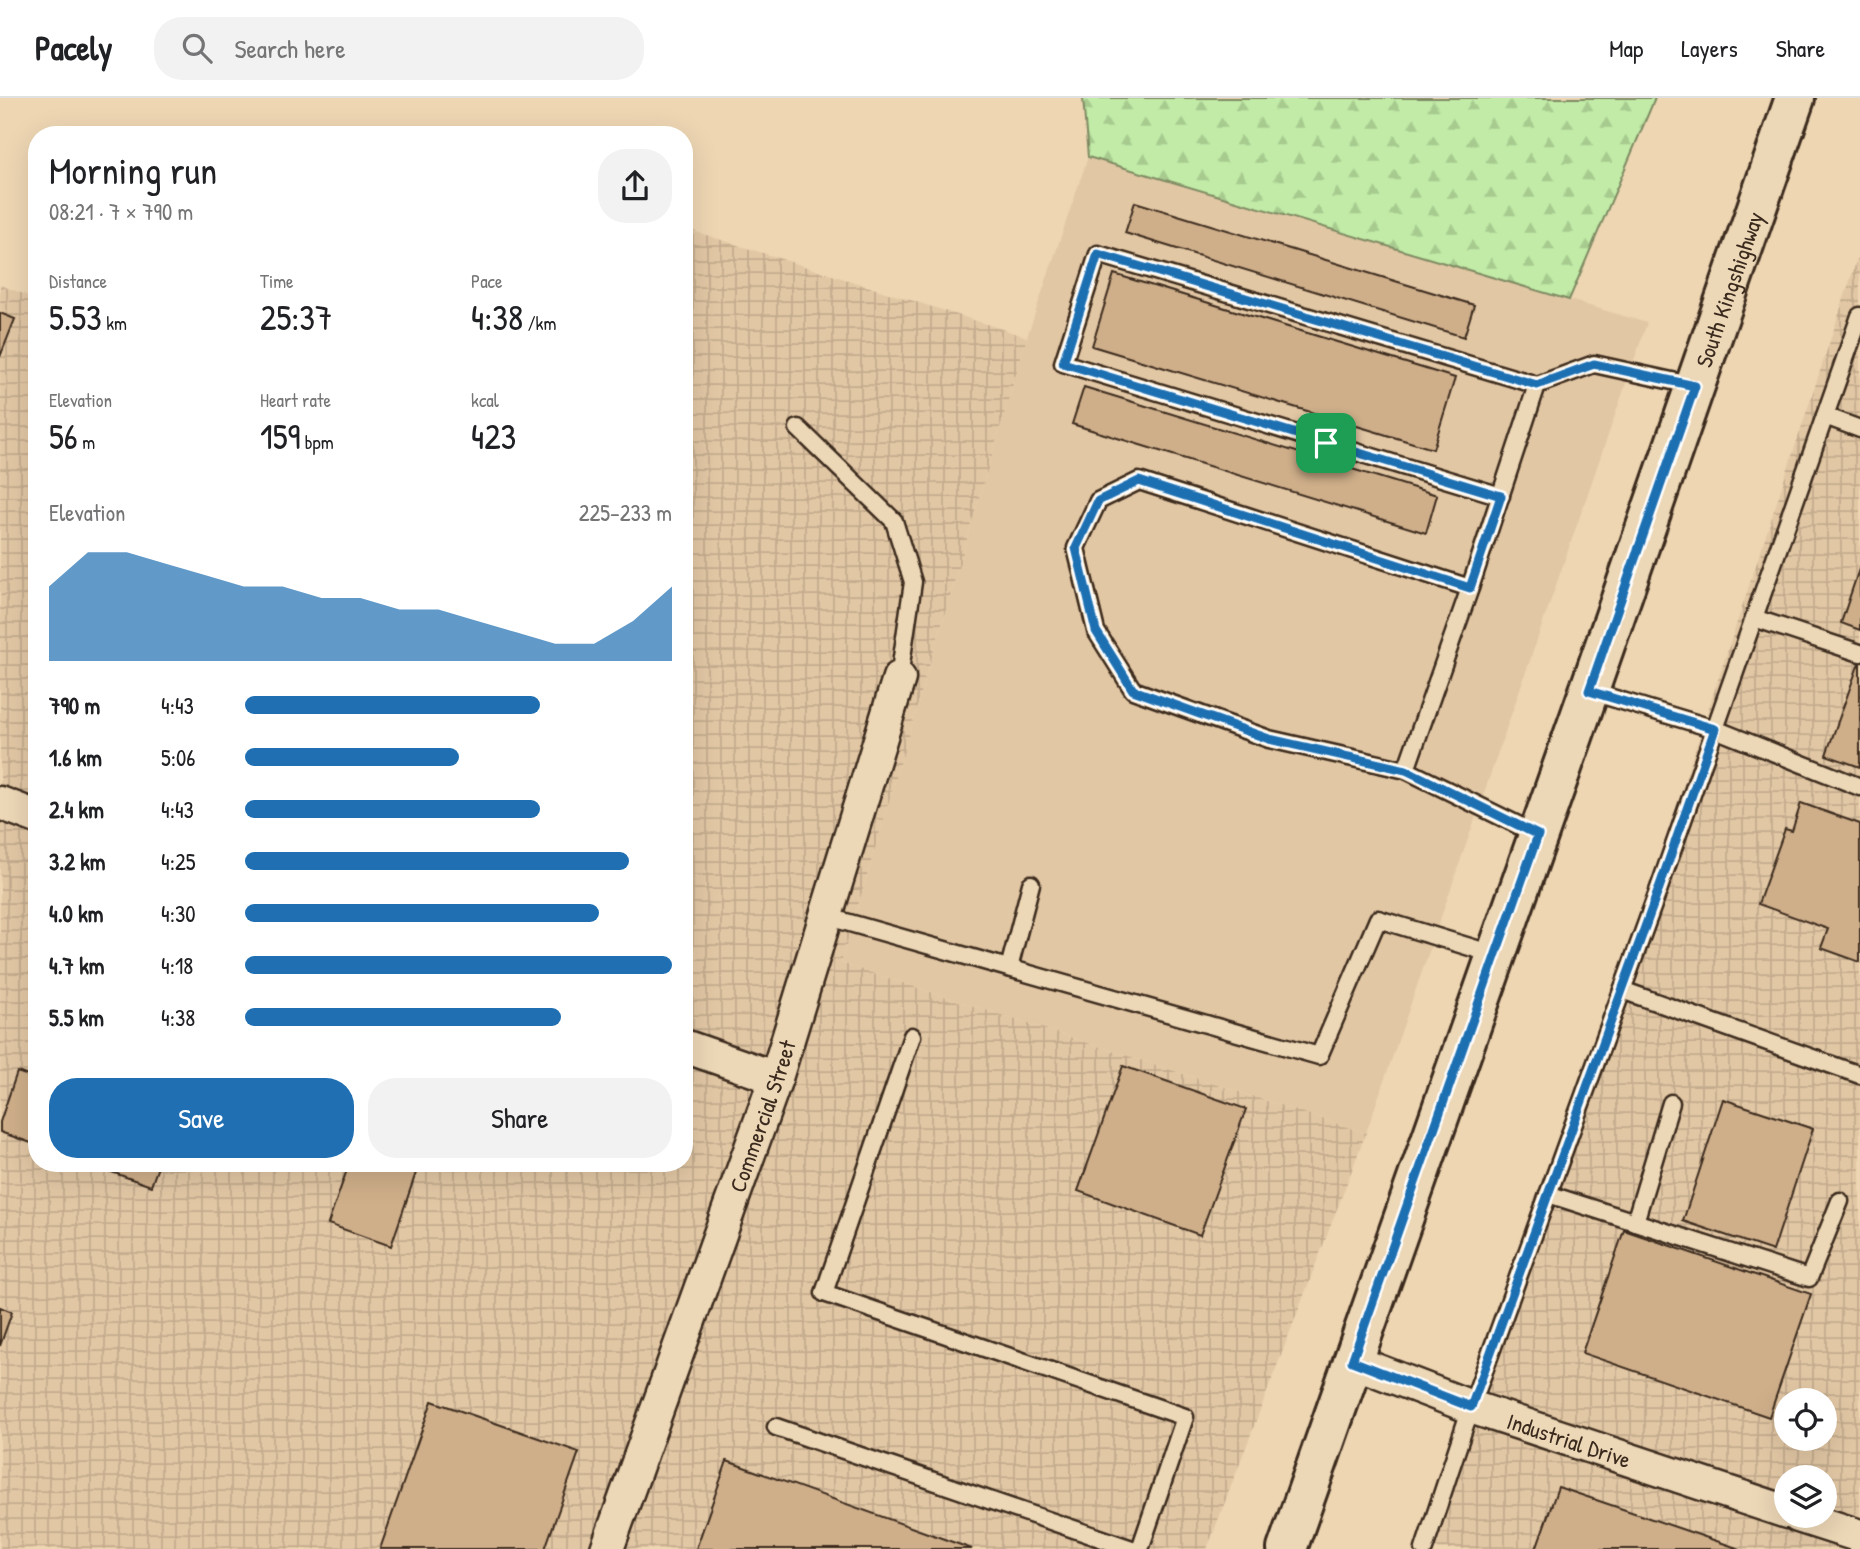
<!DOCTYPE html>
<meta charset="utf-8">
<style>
body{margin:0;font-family:"Patrick Hand",sans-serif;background:#f2f2f2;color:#202124;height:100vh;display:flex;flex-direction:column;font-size:26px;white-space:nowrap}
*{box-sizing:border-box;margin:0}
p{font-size:23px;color:#757577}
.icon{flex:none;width:38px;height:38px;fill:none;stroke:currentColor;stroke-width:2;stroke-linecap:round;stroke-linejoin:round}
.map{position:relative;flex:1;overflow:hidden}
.panel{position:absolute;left:28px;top:28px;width:665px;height:1046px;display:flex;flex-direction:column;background:#fff;border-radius:28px;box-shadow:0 7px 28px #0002}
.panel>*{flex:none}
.fabs{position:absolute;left:1774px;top:1290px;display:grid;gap:14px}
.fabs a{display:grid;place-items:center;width:63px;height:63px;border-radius:50%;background:#fff;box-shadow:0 7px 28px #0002;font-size:35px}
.pin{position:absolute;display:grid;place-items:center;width:60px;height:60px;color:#fff;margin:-30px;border-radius:14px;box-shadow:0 4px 10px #0006}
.round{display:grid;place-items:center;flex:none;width:74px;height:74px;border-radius:28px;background:#f2f2f2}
.summary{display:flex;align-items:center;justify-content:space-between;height:119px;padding:0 21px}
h1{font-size:38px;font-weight:600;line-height:52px}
.metrics{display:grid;grid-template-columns:repeat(3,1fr);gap:10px;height:119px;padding:7px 21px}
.metrics div{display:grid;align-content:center}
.metrics b{font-size:35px;font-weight:600}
.metrics small{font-size:19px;font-weight:400}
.metrics p{font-size:19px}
.chart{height:196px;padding:14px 21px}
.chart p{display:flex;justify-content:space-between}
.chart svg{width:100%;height:126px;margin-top:7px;fill:#1f6fb2;opacity:.7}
.primary-button{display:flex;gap:14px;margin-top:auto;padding:14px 21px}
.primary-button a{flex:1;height:80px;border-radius:28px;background:#1f6fb2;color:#fff;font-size:28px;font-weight:600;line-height:80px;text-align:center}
.primary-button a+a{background:#f2f2f2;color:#202124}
ul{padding:0 21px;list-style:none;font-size:23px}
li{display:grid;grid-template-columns:112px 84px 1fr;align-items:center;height:52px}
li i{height:18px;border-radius:9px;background:#1f6fb2}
header{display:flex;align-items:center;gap:42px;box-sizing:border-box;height:98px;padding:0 35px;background:#fff;border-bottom:2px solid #e0e0e0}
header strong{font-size:33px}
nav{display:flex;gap:38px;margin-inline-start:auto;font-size:24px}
.search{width:490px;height:63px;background:#f2f2f2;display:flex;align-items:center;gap:18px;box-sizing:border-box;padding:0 24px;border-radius:28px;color:#757577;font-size:26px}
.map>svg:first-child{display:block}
</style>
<header>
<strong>Pacely</strong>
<div class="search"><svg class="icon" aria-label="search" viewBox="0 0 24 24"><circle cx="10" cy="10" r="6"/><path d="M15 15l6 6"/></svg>Search here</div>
<nav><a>Map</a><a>Layers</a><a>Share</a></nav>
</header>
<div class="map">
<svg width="1860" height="1451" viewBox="0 0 1860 1451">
<defs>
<pattern id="industrial-grid" width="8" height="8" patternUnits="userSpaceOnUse" patternTransform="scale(1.75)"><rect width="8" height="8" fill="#e2c7a4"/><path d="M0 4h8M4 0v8" fill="none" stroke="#c3ab8d"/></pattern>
<pattern id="forest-firs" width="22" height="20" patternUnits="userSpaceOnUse" patternTransform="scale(1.75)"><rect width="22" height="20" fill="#c1eba7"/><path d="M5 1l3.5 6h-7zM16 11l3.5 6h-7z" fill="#a7ca8f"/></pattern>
</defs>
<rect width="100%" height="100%" fill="#eed6b3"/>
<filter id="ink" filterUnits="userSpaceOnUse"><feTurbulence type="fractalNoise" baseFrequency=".0143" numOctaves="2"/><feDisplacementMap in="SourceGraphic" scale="14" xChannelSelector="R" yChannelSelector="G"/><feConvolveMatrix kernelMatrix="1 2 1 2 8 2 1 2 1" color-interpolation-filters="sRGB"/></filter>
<g filter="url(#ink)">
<path fill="#e2c7a4" d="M 1088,59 L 1647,225 L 1366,1035 L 841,865 L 1027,239 Z"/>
<g fill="url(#industrial-grid)" fill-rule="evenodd">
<path d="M 684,130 L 1027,239 L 841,865 L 1366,1035 L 1207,1451 L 0,1451 L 0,187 L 37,201 L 37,1066 L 684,1066 Z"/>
<path d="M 1860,152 L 1860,1451 L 1431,1451 ZM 1787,1302 L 1825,1302 L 1825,1340 L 1787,1340 ZM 1787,1379 L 1825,1379 L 1825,1418 L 1787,1418 Z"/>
</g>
<path fill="url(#forest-firs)" stroke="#7e8a62" stroke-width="2" d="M 1083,0 L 1655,0 L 1569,202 L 1088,59 Z"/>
<g fill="#cfaf8a" stroke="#3b2a1e" stroke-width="2">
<path d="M 1135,104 L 1474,207 L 1464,239 L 1125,135 Z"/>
<path d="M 1114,176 L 1455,280 L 1433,351 L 1092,248 Z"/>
<path d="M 0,215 L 15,221 L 0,259 Z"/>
<path d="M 1084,289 L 1437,397 L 1426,435 L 1072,326 Z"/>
<path d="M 1860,468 L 1860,532 L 1841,525 Z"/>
<path d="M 1859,565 L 1860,566 L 1860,669 L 1826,657 Z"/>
<path d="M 1801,705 L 1860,726 L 1860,864 L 1821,850 L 1828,831 L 1758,806 L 1785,731 L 1792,733 Z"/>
<path d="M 1123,968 L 1246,1011 L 1200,1137 L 1078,1093 Z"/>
<path d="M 17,974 L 37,981 L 37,1047 L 0,1034 L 0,1024 Z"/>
<path d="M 1723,1001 L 1813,1031 L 1773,1153 L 1683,1123 Z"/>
<path d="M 89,1066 L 159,1066 L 151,1088 Z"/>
<path d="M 349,1066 L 419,1066 L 391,1148 L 328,1126 Z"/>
<path d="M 1624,1132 L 1811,1196 L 1769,1319 L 1582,1255 Z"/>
<path d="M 0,1209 L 12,1214 L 0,1248 Z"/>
<path d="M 432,1303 L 579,1354 L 545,1451 L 380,1451 Z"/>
<path d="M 727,1363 L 972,1451 L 696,1451 Z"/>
<path d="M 1558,1389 L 1740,1451 L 1536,1451 Z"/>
</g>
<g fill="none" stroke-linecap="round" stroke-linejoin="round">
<defs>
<g id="service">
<path d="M 1825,318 L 1860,331"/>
<path d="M 798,330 L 894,423 L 913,484 L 899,580"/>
<path d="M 1501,398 L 1063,265 L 1098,156 L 1537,287"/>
<path d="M 1754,520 L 1860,555"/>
<path d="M 1589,593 L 1715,631 L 1860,689"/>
<path d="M 1406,672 L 1269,641 L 1133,592 L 1096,533 L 1076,450 L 1098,403 L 1139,383 L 1470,490"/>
<path d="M 1538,737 L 1406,672 L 1470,490 L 1537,287 L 1594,266 L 1695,288"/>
<path d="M 825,818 L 1319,958 L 1378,821 L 1496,857"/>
<path d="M 1009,870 L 1031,786"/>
<path d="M 1622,892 L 1860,977"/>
<path d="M 912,938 L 824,1195 L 1185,1319 L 1140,1451"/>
<path d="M 1548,1096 L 1809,1180 L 1840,1103"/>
<path d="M 1635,1124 L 1671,1005"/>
<path d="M 776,1329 L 1132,1451"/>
<path d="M 1424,1451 L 1471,1309 L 1657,796 L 1860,218"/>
</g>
<g id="minor">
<path d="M 0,705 L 37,719"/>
<path d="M 684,948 L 776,980"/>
<path id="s1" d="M 1352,1263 L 1471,1309 L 1787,1414"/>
<path d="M 1798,1418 L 1860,1438"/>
<path id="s2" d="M 607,1451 L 776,980 L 899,580"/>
</g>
<g id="primary">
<path id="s3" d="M 1287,1451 L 1589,593 L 1795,0"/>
</g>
</defs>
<use href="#service" stroke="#3b2a1e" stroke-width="21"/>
<use href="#minor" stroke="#3b2a1e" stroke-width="37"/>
<use href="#primary" stroke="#3b2a1e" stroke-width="44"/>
<use href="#service" stroke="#ecd7b6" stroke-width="16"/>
<use href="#minor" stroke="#ecd7b6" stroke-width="32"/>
<use href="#primary" stroke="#ecd7b6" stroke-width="38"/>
</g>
</g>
<g fill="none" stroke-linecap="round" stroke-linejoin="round" filter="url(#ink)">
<defs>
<path id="route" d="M 1098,156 L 1537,287 L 1594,266 L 1695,288 L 1589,593 L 1715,631 L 1657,796 L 1471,1309 L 1352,1263 L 1538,737 L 1406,672 L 1269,641 L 1133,592 L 1096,533 L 1076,450 L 1098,403 L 1139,383 L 1470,490 L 1501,398 L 1063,265 Z"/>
</defs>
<use href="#route" stroke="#fff" stroke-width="14"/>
<use href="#route" stroke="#1f6fb2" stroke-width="9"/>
</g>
<g text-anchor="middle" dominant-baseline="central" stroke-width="5" stroke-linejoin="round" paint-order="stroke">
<g font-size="23" fill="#3b2a1e" stroke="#ecd7b6">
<text stroke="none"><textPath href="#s3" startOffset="1335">South Kingshighway</textPath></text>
<text stroke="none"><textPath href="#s2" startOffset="460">Commercial Street</textPath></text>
<text stroke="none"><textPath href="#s1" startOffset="231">Industrial Drive</textPath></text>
</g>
</g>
</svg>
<div class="fabs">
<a><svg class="icon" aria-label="locate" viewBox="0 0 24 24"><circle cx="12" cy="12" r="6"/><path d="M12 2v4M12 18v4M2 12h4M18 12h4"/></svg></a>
<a><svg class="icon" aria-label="layers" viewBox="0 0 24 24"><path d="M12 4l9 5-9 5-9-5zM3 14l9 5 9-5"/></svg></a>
</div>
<div class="pin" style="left:1326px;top:345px;background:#1e9e55"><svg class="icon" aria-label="arrive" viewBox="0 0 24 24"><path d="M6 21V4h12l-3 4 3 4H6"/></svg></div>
<section class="panel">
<div class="summary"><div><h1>Morning run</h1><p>08:21 · 7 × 790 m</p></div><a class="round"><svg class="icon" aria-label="share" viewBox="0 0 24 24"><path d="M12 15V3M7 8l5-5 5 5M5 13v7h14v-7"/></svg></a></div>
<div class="metrics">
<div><p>Distance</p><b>5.53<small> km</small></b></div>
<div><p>Time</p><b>25:37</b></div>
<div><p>Pace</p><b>4:38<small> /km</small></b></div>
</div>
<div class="metrics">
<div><p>Elevation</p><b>56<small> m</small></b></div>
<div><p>Heart rate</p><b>159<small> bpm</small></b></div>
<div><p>kcal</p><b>423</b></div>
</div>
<div class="chart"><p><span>Elevation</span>225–233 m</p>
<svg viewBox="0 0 160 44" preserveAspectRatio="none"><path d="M0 44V18L10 6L20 6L30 10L40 14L50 18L60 18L70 22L80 22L90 26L100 26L110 30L120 34L130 38L140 38L150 30L160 18V44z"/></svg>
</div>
<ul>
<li><b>790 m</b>4:43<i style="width:69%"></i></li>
<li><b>1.6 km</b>5:06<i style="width:50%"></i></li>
<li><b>2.4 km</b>4:43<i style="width:69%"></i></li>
<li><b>3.2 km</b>4:25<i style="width:90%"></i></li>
<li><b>4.0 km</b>4:30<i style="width:83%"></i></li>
<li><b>4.7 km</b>4:18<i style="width:100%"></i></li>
<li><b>5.5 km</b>4:38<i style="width:74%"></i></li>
</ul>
<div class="primary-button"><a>Save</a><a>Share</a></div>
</section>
</div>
